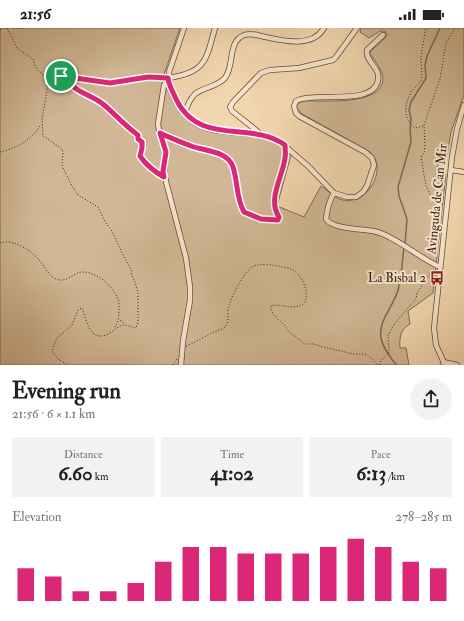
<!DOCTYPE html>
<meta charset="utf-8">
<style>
body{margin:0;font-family:"IM FELL Double Pica",serif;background:#f2f2f2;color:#222;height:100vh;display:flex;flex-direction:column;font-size:15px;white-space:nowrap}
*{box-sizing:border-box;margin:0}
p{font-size:13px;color:#767676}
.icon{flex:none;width:22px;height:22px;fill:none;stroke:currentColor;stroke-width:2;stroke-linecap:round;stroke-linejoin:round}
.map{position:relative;height:337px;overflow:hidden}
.details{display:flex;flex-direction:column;background:#fff;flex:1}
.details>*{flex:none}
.pin{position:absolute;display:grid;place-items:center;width:34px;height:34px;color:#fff;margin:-17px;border:2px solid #fff;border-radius:50%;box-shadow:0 1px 4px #0007}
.round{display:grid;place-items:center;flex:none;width:42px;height:42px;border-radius:21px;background:#f2f2f2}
.summary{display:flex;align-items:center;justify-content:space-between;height:68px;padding:0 12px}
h1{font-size:22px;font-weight:700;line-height:30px}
.stats{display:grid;grid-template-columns:repeat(3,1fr);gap:6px;height:68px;padding:4px 12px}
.stats div{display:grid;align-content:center;border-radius:0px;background:#f2f2f2;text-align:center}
.stats b{font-size:20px;font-weight:700}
.stats small{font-size:11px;font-weight:400}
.stats p{font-size:11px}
.chart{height:112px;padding:8px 12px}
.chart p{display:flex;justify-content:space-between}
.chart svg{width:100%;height:72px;margin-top:4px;stroke:#db2777;stroke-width:6}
.status{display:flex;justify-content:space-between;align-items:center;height:28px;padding:0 20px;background:#fff;direction:ltr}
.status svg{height:11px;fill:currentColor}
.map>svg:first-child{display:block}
</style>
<div class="status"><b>21:56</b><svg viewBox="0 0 49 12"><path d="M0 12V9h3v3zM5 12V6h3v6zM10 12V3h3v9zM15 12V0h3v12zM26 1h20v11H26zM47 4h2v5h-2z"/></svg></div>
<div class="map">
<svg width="464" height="337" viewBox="0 0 464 337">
<rect width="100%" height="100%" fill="#f2d6af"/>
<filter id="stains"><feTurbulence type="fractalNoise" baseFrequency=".005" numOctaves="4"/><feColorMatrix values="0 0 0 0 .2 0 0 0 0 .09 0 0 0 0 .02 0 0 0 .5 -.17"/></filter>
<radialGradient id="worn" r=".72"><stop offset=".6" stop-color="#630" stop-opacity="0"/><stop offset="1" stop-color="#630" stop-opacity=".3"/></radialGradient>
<path fill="#d1b795" stroke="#826b56" d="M 0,0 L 180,0 L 162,52 C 169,64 174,79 184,89 C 207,115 249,101 277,116 C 282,118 287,124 291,127 L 277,178 L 304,189 L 321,158 C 326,161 333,168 339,171 C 367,181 389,140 370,124 L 302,86 L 296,79 L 298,75 L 304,73 C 321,72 384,79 383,50 C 382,41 375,33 370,26 L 370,24 L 385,10 L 387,7 L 385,3 L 380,3 L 369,10 L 360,4 L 361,0 L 464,0 L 464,67 L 451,104 L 447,128 L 439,128 L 437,144 L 446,146 L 433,265 L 408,283 L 410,296 C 401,301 399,309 400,320 L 406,320 L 409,337 L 0,337 Z"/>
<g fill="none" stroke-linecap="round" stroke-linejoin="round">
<g stroke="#7e6853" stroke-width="1.5">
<path d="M 405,216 L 407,191 L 399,168 L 398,159 L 411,114 L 410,101 L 411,91 L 409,82 L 411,74 L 426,50 L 425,37 L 427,28 L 440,0"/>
<path d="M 396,337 C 390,328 383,321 381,310 C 378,292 394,278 398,262 C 402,248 402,234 404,219"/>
</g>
<defs>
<g id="minor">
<path d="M 184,0 L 169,44 L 170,57 L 179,77 L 187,88 L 197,94 L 211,100 L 260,107 L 273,110 L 279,113 L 308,138 L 334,165 L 347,169 L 356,169 L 363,164 L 367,158 L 374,137 L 372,130 L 365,124 L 299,88 L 296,85 L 294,78 L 296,73 C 314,63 374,79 378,52 C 381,40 365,34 367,22 L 383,7"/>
<path d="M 168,50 L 164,57 L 158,96 L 159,102 L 166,124 L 164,146 L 186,230 L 190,259 L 190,272 L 183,313 L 181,337"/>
<path d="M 168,50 C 206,45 206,32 215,0"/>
<path d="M 185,85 C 187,78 190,71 195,66 C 204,59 217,59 225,50 C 235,37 227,14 244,7 C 251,5 258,7 265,9 C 283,13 313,20 324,0"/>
<path d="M 262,107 L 232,83 L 230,79 L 233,74 L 261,45 L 270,42 L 299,40 L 333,32 L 336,29 L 357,0"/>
<path d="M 451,142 L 464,144"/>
<path d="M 334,165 C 329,173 327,182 326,191 C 332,201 361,201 373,203 C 394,207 419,230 440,239"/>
<path d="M 443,334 L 457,337"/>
<path d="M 445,337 L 436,317 L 434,300 L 452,129 L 457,101 L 464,77"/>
</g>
</defs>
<use href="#minor" stroke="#624d3c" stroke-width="6"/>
<g stroke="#321f16" stroke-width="1" stroke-dasharray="1 2" stroke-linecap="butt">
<path d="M 7,0 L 17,20 L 33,31 L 36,40 L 49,52 L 42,90 L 43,108 L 62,121 L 63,124 L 62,138 L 72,158 L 78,167 L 98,179 L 106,195 L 112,203 L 121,223 L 131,241 L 132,248 L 135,254 L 138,265 L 138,294 L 136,300 C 132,299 127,297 123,297 C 116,299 113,304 106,307 C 90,313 86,292 83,282 L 82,280 L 78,282 L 72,297 L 57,310 L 52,323 L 58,331 L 68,337"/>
<path d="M 13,0 L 25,0"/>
<path d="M 0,2 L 3,0"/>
<path d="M 48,48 L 56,47 L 61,49 L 74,59 L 91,68 L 123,93 L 131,103 L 138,107 L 138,111 L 142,114 L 142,120 L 140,128 L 151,140 L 160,147"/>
<path d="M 62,49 L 110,55 L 148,49 L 164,50"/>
<path d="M 423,98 L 415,100 C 403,91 404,77 411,64 C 414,60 419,57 421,52 C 423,46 421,38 421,31 C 422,21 424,10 426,0"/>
<path d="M 166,108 C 175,112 183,115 192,118 C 204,123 220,123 229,132 C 233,136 234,142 235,147 C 237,155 236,163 238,171 C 243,189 261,194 278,192 L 279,189 C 266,169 286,146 285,125"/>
<path d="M 0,124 C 17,120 32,112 41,96"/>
<path d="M 441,188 L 426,158 L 421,129 L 424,125 L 425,119 L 424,97 L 440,51 L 446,15 L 455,0"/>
<path d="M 0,215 C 13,210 32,223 40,233 C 45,239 48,247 56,251 C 67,256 74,243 84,244 C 97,245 112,257 117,269 C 120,274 119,278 119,284 C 118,291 119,294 114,300"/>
<path d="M 120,292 L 124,295 L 124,296"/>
<path d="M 186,318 C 197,314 206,307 217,303 C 219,302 223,301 225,299 C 229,294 228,288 228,282 C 229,272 244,244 252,239 C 259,234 282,238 291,241 C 301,245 311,265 304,275 C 298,282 282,277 274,277 L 271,278 C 271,288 278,290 283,296 C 286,298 287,302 289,304 C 294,308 299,310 304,316 L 314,316 L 323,319 L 354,326 L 365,326 L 370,329 L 378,337"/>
<path d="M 173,337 L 177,331"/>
<path d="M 380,337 L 380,334 L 389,324 L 388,307 L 395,295 L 416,271 L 417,265 L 433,241"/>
</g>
<use href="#minor" stroke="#f7e4cb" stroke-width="4.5"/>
</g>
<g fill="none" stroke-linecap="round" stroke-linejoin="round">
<defs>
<path id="route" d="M 61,48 L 110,55 L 148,49 L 168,50 C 169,58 173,64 176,71 C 199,119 250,92 285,117 C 285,121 286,125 285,130 C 283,148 267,171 279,189 L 278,192 L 261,191 L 244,184 C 236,170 238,154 233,139 C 228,123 205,123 191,118 C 181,114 170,110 160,105 L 166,124 L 163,143 L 164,149 C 155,144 146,137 140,128 L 142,120 L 142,114 L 138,111 L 138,107 C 126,99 115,86 103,76 C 95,70 86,67 78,62 C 72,58 67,53 61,48 Z"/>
</defs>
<use href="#route" stroke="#fff" stroke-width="8"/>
<use href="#route" stroke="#db2777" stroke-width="5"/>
</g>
<defs>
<symbol id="bus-bare" viewBox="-9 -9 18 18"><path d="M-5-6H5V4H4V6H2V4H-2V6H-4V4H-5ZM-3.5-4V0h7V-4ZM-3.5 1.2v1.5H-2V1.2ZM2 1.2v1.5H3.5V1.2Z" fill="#8f2418" stroke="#f7e4cb" stroke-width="2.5" paint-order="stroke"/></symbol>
</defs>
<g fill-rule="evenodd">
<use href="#bus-bare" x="427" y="240" width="20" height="20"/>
</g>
<g text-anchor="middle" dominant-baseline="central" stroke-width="4" stroke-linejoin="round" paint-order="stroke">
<g font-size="13" fill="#321f16" stroke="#f7e4cb">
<text transform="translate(437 171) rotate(-84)">Avinguda de Can Mir</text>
</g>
<g font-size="13" fill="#321f16" stroke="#f7e4cb" text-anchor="end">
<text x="426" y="250">La Bisbal 2</text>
</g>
</g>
<rect width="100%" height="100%" filter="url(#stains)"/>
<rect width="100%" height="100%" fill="url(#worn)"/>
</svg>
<div class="pin" style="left:61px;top:48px;background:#1e9e55"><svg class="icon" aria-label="arrive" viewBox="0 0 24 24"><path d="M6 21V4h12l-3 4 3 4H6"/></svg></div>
</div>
<section class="details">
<div class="summary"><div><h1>Evening run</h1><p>21:56 · 6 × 1.1 km</p></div><a class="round"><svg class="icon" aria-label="share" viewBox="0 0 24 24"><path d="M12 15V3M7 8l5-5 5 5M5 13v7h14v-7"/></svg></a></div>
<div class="stats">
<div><p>Distance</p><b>6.60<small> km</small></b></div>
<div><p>Time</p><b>41:02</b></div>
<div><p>Pace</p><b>6:13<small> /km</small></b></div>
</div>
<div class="chart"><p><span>Elevation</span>278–285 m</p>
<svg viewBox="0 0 160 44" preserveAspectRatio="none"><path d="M5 44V24M15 44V29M25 44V38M35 44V38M45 44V33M55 44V20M65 44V11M75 44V11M85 44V15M95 44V15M105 44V15M115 44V11M125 44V6M135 44V11M145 44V20M155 44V24"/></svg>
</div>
</section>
